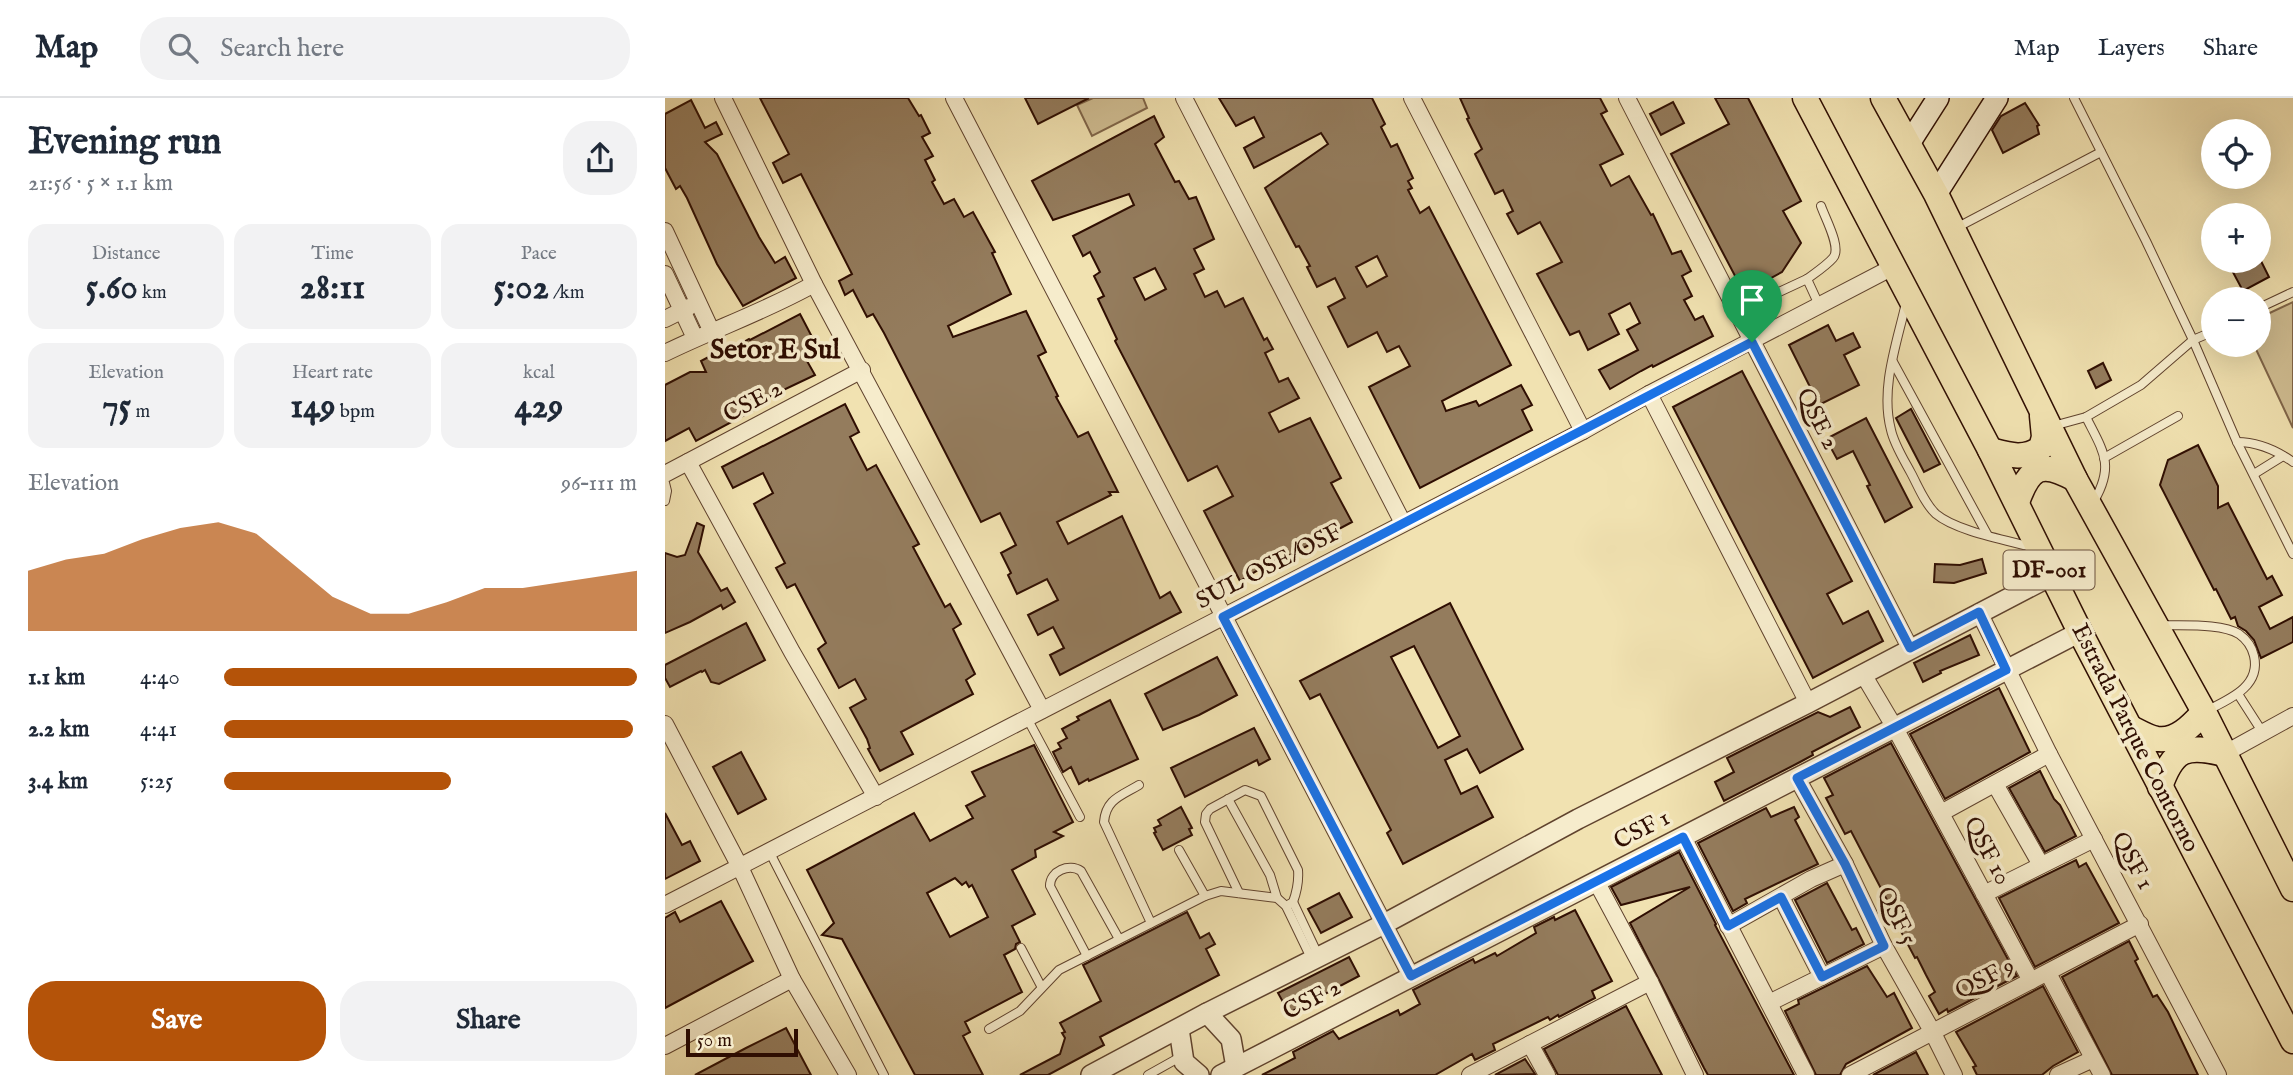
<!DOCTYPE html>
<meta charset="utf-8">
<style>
body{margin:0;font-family:"IM FELL English",serif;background:#f2f2f3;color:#1f2937;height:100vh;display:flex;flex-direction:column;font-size:26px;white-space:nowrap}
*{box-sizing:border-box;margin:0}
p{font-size:23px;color:#747a83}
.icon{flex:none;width:38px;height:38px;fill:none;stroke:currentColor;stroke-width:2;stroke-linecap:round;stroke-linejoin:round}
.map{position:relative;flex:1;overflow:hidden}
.panel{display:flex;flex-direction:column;background:#fff;width:665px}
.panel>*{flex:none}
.tools{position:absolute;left:1536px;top:21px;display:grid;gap:14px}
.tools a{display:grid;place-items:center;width:70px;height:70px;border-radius:50%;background:#fff;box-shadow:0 7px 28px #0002;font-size:35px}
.scale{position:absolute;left:21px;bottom:18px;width:112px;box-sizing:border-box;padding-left:7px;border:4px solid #2f0e02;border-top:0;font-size:19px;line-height:24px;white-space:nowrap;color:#2f0e02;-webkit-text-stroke:5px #f6eccc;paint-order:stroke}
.pin{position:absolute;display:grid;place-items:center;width:60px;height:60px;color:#fff;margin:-72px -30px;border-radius:50% 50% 50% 0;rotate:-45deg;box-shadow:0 0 7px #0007}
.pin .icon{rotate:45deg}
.round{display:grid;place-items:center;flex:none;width:74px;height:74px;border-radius:28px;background:#f2f2f3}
.summary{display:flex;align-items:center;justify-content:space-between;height:119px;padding:0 28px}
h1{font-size:38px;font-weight:800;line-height:52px}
.metrics{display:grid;grid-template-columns:repeat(3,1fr);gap:10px;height:119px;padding:7px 28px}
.metrics div{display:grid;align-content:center;border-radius:18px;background:#f2f2f3;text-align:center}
.metrics b{font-size:35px;font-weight:800}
.metrics small{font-size:19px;font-weight:400}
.metrics p{font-size:19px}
.chart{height:196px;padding:14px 28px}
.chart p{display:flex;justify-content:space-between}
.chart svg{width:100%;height:126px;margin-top:7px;fill:#b45309;opacity:.7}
.action{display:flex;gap:14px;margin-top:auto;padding:14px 28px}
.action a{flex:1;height:80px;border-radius:28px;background:#b45309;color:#fff;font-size:28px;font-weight:800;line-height:80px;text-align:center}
.action a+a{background:#f2f2f3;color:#1f2937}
ul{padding:0 28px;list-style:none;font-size:23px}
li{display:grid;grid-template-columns:112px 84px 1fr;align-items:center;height:52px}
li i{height:18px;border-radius:9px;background:#b45309}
header{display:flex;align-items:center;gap:42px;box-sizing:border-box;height:98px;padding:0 35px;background:#fff;border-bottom:2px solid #e0e1e3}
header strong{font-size:33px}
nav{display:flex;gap:38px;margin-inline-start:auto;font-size:24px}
.search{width:490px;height:63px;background:#f2f2f3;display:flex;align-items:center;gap:18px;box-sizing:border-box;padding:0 24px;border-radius:28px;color:#747a83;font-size:26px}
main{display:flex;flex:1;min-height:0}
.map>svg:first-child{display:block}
</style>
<header>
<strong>Map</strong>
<div class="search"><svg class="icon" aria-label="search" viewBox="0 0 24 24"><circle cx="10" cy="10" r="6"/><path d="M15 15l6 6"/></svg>Search here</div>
<nav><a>Map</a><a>Layers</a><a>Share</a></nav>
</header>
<main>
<section class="panel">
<div class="summary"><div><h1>Evening run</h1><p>21:56 · 5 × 1.1 km</p></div><a class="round"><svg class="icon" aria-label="share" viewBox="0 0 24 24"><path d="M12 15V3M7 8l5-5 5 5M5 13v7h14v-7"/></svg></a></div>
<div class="metrics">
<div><p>Distance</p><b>5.60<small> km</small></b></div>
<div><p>Time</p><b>28:11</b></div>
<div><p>Pace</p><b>5:02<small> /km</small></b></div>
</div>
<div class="metrics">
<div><p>Elevation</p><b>75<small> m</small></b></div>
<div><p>Heart rate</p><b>149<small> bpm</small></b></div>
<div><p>kcal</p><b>429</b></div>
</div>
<div class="chart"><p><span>Elevation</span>96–111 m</p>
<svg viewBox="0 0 160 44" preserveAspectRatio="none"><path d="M0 44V23L10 19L20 17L30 12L40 8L50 6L60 10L70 21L80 32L90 38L100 38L110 34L120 29L130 29L140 27L150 25L160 23V44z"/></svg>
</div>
<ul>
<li><b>1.1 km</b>4:40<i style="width:100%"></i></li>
<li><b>2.2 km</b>4:41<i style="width:99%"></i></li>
<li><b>3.4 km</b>5:25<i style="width:55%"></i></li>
</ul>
<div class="action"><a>Save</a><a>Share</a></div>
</section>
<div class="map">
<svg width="1628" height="977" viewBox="0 0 1628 977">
<rect width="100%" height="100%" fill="#f1e2b1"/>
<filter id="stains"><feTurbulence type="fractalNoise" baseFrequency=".00286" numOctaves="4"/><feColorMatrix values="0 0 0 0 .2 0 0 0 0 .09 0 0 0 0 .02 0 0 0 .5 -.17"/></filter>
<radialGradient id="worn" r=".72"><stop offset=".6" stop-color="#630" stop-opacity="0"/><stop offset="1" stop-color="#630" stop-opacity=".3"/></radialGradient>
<g fill="#d0be93" stroke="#80664a" stroke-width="2">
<path d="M 428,0 L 478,0 L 482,10 L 427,38 L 412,7 Z"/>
<path d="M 1628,204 L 1628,330 L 1589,247 L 1594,247 L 1594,220 Z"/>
</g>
<g fill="#947c5d" stroke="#2f0e02" stroke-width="2" fill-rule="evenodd">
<path d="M 95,0 L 243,0 L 254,18 L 256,17 L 265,35 L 257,39 L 268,58 L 260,62 L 270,82 L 267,84 L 279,106 L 289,101 L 299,119 L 308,114 L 330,154 L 327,155 L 346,196 L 283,228 L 288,239 L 361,213 L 381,254 L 373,258 L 393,298 L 391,299 L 413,339 L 423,334 L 453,394 L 444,394 L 446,397 L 392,424 L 403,446 L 457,418 L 495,500 L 505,494 L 516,514 L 395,577 L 385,557 L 399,550 L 388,529 L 373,537 L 363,517 L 393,502 L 382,481 L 352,496 L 343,477 L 346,475 L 336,455 L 351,447 L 335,415 L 316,424 L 219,235 L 208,216 L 202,219 L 188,192 L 180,197 L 174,183 L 187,176 L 136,76 L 118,85 L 108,65 L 124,56 Z"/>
<path d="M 360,0 L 424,0 L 373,26 Z"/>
<path d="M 554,0 L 707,0 L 720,26 L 716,29 L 726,49 L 732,46 L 748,80 L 743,83 L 747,90 L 743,92 L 755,115 L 764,109 L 846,267 L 777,303 L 781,313 L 811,303 L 814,308 L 856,287 L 867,307 L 857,312 L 867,332 L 755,390 L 704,289 L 745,268 L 734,248 L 722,254 L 712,234 L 683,249 L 663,209 L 680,200 L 670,180 L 652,189 L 642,169 L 645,168 L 634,148 L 631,149 L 600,90 L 663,46 L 656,35 L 589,70 L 579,50 L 599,39 L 589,19 L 571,28 ZM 712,158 L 722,178 L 702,189 L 691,169 Z"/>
<path d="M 795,0 L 935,0 L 942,13 L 936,16 L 958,56 L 935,67 L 946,88 L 964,78 L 986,117 L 988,116 L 1007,156 L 1016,153 L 1026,173 L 1017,178 L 1027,198 L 1019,202 L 1030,222 L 1038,218 L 1048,238 L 988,269 L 987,267 L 976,273 L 945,291 L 934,272 L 973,252 L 962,232 L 975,225 L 965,205 L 944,216 L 954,236 L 923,252 L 914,233 L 905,237 L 872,176 L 897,164 L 875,124 L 853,136 L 842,116 L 848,113 L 838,92 L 830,96 L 810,56 L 817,51 L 802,21 L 804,20 Z"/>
<path d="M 1050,0 L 1083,0 L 1136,103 L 1118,113 L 1136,145 L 1117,174 L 1079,195 L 1006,56 L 1064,26 Z"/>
<path d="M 26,2 L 40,30 L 51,24 L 57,36 L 40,44 L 52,56 L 94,139 L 110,165 L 120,159 L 131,180 L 78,208 L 52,166 L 22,100 L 15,88 L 11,91 L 0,70 L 0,16 Z"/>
<path d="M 1008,4 L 1019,25 L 996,37 L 985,16 Z"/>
<path d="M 1360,5 L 1374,27 L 1372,28 L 1374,36 L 1338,55 L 1327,32 L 1336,18 Z"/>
<path d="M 489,18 L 499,39 L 490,46 L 510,84 L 514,83 L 524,101 L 531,99 L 549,141 L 529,151 L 539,171 L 529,176 L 540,199 L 552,193 L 560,209 L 578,200 L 599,242 L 602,240 L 608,251 L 600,255 L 614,284 L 623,280 L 634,300 L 604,315 L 614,334 L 645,320 L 676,380 L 666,385 L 687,424 L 618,461 L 616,458 L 575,483 L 539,413 L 568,398 L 552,368 L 523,383 L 450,243 L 452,241 L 433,201 L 439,198 L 429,178 L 435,174 L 425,154 L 418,158 L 408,138 L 469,107 L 464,96 L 388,122 L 367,83 ZM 490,170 L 501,191 L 480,202 L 469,180 Z"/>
<path d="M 1562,163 L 1596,163 L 1604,179 L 1578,193 Z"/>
<path d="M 135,216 L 156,256 L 142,263 L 150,277 L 89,306 L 91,311 L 31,343 L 24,330 L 0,343 L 0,287 L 25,274 L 41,274 L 36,263 L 47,257 L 49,261 L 84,241 L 85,242 Z"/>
<path d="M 1163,227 L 1171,243 L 1188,235 L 1195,249 L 1179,257 L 1194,287 L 1154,307 L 1124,247 Z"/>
<path d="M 1438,265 L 1446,282 L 1431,290 L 1423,273 Z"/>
<path d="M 1077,273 L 1187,483 L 1162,496 L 1178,526 L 1203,513 L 1218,543 L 1148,580 L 1008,309 Z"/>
<path d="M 180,306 L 194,334 L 185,339 L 202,372 L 211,367 L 254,446 L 248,449 L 280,509 L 285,506 L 296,526 L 288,531 L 310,576 L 301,582 L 308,596 L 236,634 L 248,656 L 215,673 L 203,651 L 205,650 L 202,641 L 185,610 L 201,601 L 190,581 L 174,590 L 153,551 L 161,545 L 130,486 L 122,490 L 111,470 L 120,465 L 89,406 L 108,395 L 98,375 L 68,390 L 57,369 Z"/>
<path d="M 1246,311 L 1275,366 L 1259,374 L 1231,320 Z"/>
<path d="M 1201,320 L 1247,409 L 1220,424 L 1202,388 L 1205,387 L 1188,353 L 1172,361 L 1161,341 Z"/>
<path d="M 1533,347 L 1553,388 L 1553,410 L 1563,405 L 1602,481 L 1607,478 L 1617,497 L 1594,509 L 1605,531 L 1628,519 L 1628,544 L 1596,560 L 1589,542 L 1581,533 L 1573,528 L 1570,519 L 1566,521 L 1551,491 L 1549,492 L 1495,387 L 1503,362 Z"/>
<path d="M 32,425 L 39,428 L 33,454 L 56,493 L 62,490 L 70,504 L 58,511 L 56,507 L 25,524 L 0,535 L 0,455 L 12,459 L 20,457 Z"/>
<path d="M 1317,461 L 1321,475 L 1289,485 L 1269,484 L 1270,466 L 1295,467 Z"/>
<path d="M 785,505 L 858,651 L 815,675 L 802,651 L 780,662 L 796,696 L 812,688 L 828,719 L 738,766 L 722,735 L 726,732 L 655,596 L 645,601 L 635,583 ZM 749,548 L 795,638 L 773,650 L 726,559 Z"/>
<path d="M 81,525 L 100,562 L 54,586 L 46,584 L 40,572 L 37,574 L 36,573 L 5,589 L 0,580 L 0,567 Z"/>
<path d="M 1305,537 L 1314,557 L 1275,573 L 1276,575 L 1258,584 L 1249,565 Z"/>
<path d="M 552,559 L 572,597 L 534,617 L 498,632 L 480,596 Z"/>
<path d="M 1334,590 L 1365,654 L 1280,701 L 1245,636 Z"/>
<path d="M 445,602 L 473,661 L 424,683 L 423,681 L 414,686 L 406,669 L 398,674 L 388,654 L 396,650 L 393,645 L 402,640 L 397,631 L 414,622 L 412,619 Z"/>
<path d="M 1185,609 L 1195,629 L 1147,654 L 1148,657 L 1135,664 L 1059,703 L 1050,684 L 1069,674 L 1062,660 L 1153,614 L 1165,619 Z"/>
<path d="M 589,630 L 605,661 L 594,667 L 592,662 L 520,699 L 506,670 Z"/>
<path d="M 1226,645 L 1352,878 L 1283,914 L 1282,911 L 1274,916 L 1264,898 L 1270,894 L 1261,877 L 1252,859 L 1250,860 L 1231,824 L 1233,823 L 1186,733 L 1180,736 L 1161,700 L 1168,697 L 1159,680 Z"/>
<path d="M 369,647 L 408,724 L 389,734 L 398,738 L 370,752 L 371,759 L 347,772 L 370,816 L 347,828 L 355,844 L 351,846 L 350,851 L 339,857 L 357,894 L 300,924 L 305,934 L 298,938 L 318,977 L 250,977 L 177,841 L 157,837 L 169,825 L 142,772 L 249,715 L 265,743 L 308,720 L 301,708 L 320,698 L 307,674 ZM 290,780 L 297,787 L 301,784 L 304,789 L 307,787 L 323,819 L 285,839 L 262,795 Z"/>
<path d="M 76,654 L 101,701 L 73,716 L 48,669 Z"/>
<path d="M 1375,673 L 1389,701 L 1395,707 L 1411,738 L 1380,754 L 1344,690 Z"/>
<path d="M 516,709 L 527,730 L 524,731 L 527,737 L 498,752 L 489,735 L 491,734 L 489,730 L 496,727 L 493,722 Z"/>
<path d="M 1129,709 L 1134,719 L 1130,722 L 1153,766 L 1080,801 L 1082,805 L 1068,813 L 1033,745 L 1101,710 L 1106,719 Z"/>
<path d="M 0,715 L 17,747 L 25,743 L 35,763 L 0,781 Z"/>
<path d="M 1014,754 L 1051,826 L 1050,827 L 1129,977 L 1043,977 L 1039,970 L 965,825 L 1025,789 L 956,807 L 946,789 Z"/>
<path d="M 1411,762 L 1414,769 L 1421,765 L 1454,825 L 1370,869 L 1334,800 Z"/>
<path d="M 1162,785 L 1187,832 L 1191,830 L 1199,846 L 1162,865 L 1130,802 Z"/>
<path d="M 674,795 L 687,819 L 656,835 L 643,811 Z"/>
<path d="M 56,803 L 88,863 L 0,910 L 0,820 L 10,814 L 15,824 Z"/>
<path d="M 910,812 L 947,883 L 927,893 L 930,900 L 894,919 L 893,917 L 885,922 L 883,919 L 828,946 L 830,952 L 810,962 L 807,956 L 770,977 L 597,977 L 630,960 L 628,954 L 668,933 L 674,941 L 733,912 L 735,917 L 755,906 L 748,892 L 808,861 L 810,865 L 830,855 L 832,858 L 871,835 L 869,829 L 889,819 L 890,822 Z"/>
<path d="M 522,814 L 535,840 L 544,835 L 550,846 L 541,851 L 554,877 L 435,939 L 439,947 L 383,977 L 355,977 L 395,956 L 400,940 L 397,935 L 400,934 L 395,925 L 436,903 L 418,867 Z"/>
<path d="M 1464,843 L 1473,861 L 1470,863 L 1488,899 L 1492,897 L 1503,914 L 1533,977 L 1447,977 L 1397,879 Z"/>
<path d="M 684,859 L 694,878 L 624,915 L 613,895 Z"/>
<path d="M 1202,868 L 1222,899 L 1229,895 L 1247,930 L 1181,966 L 1175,977 L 1151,977 L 1120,913 L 1134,906 L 1133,902 Z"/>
<path d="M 1378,888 L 1413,954 L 1388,968 L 1377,977 L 1312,977 L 1308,969 L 1311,968 L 1291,934 Z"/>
<path d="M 961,908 L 997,977 L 893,977 L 879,951 Z"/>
<path d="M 121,930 L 146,977 L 30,977 L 81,950 Z"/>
<path d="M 1251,954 L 1263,977 L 1208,977 Z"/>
<path d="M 860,961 L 870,976 L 830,977 Z"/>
</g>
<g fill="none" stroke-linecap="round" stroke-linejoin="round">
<defs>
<g id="service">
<path d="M 1409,0 L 1481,143 L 1528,242 L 1572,344 L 1628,456"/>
<path d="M 1291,130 L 1436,54"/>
<path d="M 1241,205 C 1232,245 1215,290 1226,332 C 1229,346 1239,362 1246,375 C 1253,388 1260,406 1271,416 C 1291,433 1341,442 1367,449"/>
<path d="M 1154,207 L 1142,181 C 1150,175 1161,168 1168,160 C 1177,150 1160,120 1156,108"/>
<path d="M 1594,210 L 1628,194"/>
<path d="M 1071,214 L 1142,181"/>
<path d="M 1228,264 L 1322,436"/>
<path d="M 1421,319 C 1438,353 1450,367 1429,403"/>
<path d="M 1388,328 L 1421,319 L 1476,287 L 1528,242 L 1549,233"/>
<path d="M 1572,344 C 1593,344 1611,352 1628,364"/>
<path d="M 1439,360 L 1513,318"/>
<path d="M 1589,376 L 1618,358"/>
<path d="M 0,385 L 2,393 L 0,403"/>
<path d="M 1497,527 C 1518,528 1556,525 1574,536 C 1581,541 1587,549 1589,558 C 1596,588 1565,601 1543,612"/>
<path d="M 1573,596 L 1598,635"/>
<path d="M 362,620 L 415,719"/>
<path d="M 474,687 C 456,698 441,701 439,724 L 486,825"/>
<path d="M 563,701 L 605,777 L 612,800"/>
<path d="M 514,752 L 540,798"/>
<path d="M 104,753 L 219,977"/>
<path d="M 574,795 L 540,724 L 541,716 L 545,711 L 580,692 L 596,698 L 633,772 C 634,784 632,793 628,804 L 621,808"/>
<path d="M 628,804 L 654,859"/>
<path d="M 356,850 L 376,888"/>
<path d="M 422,858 L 385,788 C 385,773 404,765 416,773 L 454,841"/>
<path d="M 324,931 L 355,913 L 394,872 L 540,798 L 556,793 L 612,800 L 621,808 L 647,862"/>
<path d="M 483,977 L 517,958"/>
</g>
<g id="minor">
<path d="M 58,0 L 149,186 L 377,612"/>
<path d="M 289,0 L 746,878"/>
<path d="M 519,0 L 738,425"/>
<path d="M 747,0 L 918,333"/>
<path d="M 962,0 L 1245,550"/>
<path d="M 0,133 L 46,232"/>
<path d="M 0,176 L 30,240"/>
<path d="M 0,221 L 24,209"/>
<path d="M 0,255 C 49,231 101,213 149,186"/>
<path d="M 984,296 L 1143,605"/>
<path d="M 23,364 L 127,554 L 211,699"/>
<path d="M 0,376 L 197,272"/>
<path d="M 1314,514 L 1384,656 L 1553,977"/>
<path d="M 1198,576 L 1230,630 L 1366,883"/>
<path d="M 0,626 L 75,769 L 127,881 L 183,977"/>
<path d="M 1559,656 L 1628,618"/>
<path d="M 1132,680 L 1180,766 L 1219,848 L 1267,933 L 1289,977"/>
<path d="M 1330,686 L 1376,767"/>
<path d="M 1276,715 L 1384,656"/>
<path d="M 1018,739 L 1141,977"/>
<path d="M 931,783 L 985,884 L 1030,977"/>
<path d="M 1319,796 L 1429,741"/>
<path d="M 1116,799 L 1157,879"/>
<path d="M 0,807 L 918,333 L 984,296 L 1228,169"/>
<path d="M 1063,828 L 1146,781 L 1180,766"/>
<path d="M 1383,875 L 1437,977"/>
<path d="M 1104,905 L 1219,848"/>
<path d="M 865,946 L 882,977"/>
<path d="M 0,948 L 127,881"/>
<path d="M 805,977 L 985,884"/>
<path d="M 1185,977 L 1475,826"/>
<path d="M 1393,977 L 1428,961"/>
</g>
<g id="tertiary">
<path d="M 542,915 L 566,941 L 571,969"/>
<path d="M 514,931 L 519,964 L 534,977"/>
<path d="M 426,977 L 542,915 L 719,826 L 913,721 L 1143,605 L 1386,478"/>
<path d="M 556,977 L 1415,534"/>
</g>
<g id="secondary">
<path d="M 1243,47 L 1273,0"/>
<path d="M 1271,96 L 1332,0"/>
</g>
<g id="trunk">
<path d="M 1140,0 L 1325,352 L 1415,534 L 1628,943"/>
<path d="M 1218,0 L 1271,96 L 1410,381 L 1539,614 L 1628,791"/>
<path d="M 1325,352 C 1344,357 1359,362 1376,350 L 1379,339 L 1377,318"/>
<path d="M 1352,404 C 1365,369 1375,362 1410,381"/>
<path d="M 1466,630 C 1474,634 1484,640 1492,641 C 1512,644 1527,627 1539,614"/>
<path d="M 1495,689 C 1508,651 1521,646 1559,656"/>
</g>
</defs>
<use href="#service" stroke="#60432e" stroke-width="10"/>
<use href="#minor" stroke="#60432e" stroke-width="18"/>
<use href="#tertiary" stroke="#60432e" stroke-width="22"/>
<use href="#secondary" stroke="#2f0e02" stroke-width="24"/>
<use href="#trunk" stroke="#2f0e02" stroke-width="27"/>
<use href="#service" stroke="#f6eccc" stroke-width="8"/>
<use href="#minor" stroke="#f6eccc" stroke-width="16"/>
<use href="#tertiary" stroke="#f6eccc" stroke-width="19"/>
<use href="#secondary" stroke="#f6eccc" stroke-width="21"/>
<use href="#trunk" stroke="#f1e2b1" stroke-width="24"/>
</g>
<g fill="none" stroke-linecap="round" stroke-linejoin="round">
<defs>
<path id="route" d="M 1087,244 L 1245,550 L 1314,514 L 1341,572 L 1132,680 L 1180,766 L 1219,848 L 1157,879 L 1116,799 L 1063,828 L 1018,739 L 746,878 L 558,519 Z"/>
</defs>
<use href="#route" stroke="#fff" stroke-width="14"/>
<use href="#route" stroke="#1a73e8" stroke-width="9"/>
</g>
<g text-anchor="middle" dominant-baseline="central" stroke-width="7" stroke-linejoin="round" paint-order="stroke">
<rect fill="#f6eccc" stroke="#6b513f" stroke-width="2" x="1338.5" y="452.5" width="91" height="39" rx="5"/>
<g font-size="23" font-weight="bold" fill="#2f0e02">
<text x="1384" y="472">DF-001</text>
</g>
<g font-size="24" fill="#2f0e02" stroke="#f6eccc">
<text transform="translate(88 304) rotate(-28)">CSE 2</text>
<text transform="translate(1152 321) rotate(63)">QSE 2</text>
<text transform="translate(604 469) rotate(-27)">SUL OSE/OSF</text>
<text transform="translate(1470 640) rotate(63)">Estrada Parque Contorno</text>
<text transform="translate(977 732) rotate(-27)">CSF 1</text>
<text transform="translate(1322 753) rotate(62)">QSF 10</text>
<text transform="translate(1467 763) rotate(61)">QSF 1</text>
<text transform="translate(1231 818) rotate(64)">QSF 5</text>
<text transform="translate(1320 881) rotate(-27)">QSF 9</text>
<text transform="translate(647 902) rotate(-27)">CSF 2</text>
</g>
<g font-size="28" font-weight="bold" fill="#2f0e02" stroke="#f6eccc">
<text x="110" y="252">Setor E Sul</text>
</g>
</g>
<rect width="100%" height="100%" filter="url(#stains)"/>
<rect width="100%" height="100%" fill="url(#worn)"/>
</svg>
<div class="tools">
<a><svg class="icon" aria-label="locate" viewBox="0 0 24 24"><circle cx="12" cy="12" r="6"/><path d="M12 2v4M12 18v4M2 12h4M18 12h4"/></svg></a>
<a>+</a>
<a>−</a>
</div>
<div class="scale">50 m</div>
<div class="pin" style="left:1087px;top:244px;background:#1e9e55"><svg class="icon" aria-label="arrive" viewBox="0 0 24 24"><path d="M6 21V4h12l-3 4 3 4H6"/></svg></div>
</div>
</main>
